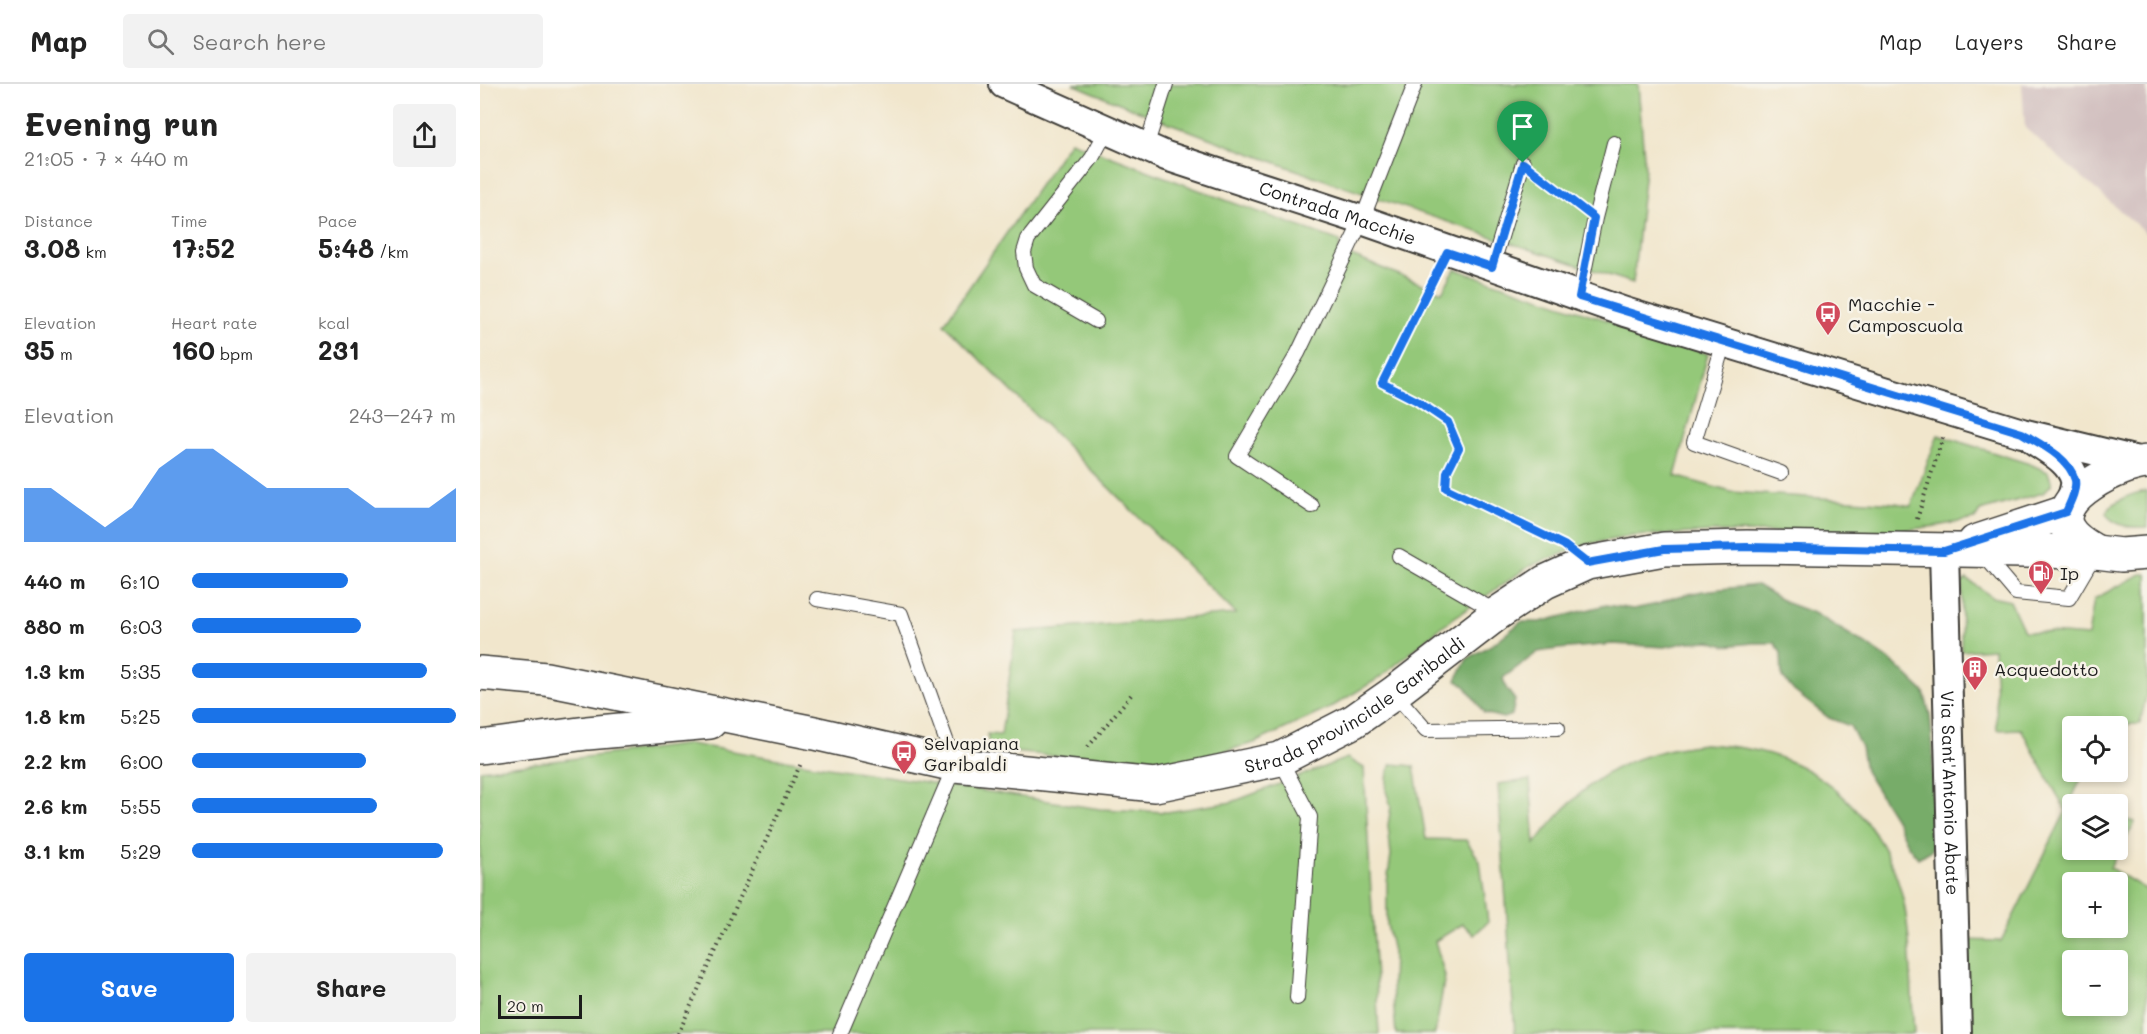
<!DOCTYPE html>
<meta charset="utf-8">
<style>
body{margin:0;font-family:Mali,sans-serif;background:#f2f2f2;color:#222;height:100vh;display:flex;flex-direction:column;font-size:22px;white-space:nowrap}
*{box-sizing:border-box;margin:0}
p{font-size:20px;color:#767676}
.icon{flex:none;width:33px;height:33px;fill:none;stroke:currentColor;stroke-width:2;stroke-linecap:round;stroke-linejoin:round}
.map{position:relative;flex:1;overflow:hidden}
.side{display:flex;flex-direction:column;background:#fff;width:480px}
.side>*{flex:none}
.buttons{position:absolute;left:1582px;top:632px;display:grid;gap:12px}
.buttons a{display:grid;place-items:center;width:66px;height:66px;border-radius:6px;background:#fff;box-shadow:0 3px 9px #0003;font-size:30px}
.scale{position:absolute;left:18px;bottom:15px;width:84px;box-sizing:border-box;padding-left:6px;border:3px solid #1c1c1c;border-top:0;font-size:16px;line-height:21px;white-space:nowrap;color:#1c1c1c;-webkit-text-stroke:4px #f7f3e8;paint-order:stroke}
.pin{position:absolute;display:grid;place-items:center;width:51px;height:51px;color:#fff;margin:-62px -26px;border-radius:50% 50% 50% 0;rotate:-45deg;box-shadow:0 0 6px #0007}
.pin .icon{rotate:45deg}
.round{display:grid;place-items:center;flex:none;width:63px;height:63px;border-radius:6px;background:#f2f2f2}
.overview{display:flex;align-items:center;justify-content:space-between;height:102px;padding:0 24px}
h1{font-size:33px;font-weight:700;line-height:45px}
.stats{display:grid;grid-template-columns:repeat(3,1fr);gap:9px;height:102px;padding:6px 24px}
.stats div{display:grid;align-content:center}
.stats b{font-size:26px;font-weight:700}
.stats small{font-size:16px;font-weight:400}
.stats p{font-size:16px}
.chart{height:168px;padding:12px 24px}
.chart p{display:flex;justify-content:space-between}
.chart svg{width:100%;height:108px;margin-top:6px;fill:#1a73e8;opacity:.7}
.primary-button{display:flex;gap:12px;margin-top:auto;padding:12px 24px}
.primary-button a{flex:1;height:69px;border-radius:6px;background:#1a73e8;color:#fff;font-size:24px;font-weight:700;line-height:69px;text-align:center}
.primary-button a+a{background:#f2f2f2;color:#222}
ul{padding:0 24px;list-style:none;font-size:20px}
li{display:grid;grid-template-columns:96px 72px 1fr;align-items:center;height:45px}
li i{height:15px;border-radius:8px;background:#1a73e8}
header{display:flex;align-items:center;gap:36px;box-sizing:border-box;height:84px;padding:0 30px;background:#fff;border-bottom:2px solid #e0e0e0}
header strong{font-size:28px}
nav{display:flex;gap:33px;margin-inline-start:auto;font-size:21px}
.search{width:420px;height:54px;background:#f2f2f2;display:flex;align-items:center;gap:15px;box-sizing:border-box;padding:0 21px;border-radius:6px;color:#767676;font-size:22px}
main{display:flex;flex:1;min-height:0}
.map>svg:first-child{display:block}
</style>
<header>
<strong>Map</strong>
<div class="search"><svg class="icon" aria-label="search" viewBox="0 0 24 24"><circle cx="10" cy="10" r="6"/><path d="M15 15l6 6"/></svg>Search here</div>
<nav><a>Map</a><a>Layers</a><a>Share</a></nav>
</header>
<main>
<section class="side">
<div class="overview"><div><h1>Evening run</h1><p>21:05 · 7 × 440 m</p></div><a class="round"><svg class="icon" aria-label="share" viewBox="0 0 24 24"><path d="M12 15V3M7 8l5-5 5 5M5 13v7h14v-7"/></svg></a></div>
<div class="stats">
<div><p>Distance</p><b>3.08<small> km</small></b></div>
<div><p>Time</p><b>17:52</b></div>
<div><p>Pace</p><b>5:48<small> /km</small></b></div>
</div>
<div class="stats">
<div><p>Elevation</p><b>35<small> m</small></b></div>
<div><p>Heart rate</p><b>160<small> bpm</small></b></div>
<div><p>kcal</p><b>231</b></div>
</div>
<div class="chart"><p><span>Elevation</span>243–247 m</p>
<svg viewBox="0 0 160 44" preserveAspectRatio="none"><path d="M0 44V22L10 22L20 30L30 38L40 30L50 14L60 6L70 6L80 14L90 22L100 22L110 22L120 22L130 30L140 30L150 30L160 22V44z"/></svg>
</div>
<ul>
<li><b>440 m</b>6:10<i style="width:59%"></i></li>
<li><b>880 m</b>6:03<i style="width:64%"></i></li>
<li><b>1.3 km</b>5:35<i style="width:89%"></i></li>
<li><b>1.8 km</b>5:25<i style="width:100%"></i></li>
<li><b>2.2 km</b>6:00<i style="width:66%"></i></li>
<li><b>2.6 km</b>5:55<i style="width:70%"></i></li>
<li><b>3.1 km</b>5:29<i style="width:95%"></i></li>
</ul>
<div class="primary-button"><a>Save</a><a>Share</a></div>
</section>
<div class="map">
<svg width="1667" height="950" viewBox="0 0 1667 950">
<rect width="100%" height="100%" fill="#f7f3e8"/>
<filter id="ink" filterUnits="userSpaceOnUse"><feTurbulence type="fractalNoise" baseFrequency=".0167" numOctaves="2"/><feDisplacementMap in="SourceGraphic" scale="12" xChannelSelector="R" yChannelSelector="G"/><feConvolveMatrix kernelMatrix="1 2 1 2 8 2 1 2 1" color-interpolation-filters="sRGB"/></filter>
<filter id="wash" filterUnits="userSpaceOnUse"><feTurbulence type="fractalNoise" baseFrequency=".008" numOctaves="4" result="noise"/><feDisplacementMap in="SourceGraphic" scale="24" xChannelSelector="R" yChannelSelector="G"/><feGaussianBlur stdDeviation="1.35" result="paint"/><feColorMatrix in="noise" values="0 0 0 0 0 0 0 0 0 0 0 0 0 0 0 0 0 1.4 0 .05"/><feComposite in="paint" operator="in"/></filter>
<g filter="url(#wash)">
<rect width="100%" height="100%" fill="#f1e6cc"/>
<path fill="#d1bfbf" d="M 1542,0 L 1667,0 L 1667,150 L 1545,44 Z"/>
<g fill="#94c879" stroke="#58724a" stroke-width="1.5" fill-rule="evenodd">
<path d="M 593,0 L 1158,0 L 1165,85 L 1153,199 C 964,137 776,77 593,0 Z"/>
<path d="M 590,57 L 748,117 L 860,157 L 859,167 L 962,208 L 975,185 L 1228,270 L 1195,392 L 1251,408 L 1416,419 L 1431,422 L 1458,351 L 1550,380 L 1568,388 L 1572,400 L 1563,409 L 1500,427 L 1495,435 L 1456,442 L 1402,449 L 1236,448 L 1152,452 L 1108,460 L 1050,482 L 965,540 L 901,593 L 850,624 L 774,659 L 709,677 L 647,679 L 510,666 L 507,650 L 521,651 L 536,548 L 756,530 L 464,240 Z"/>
<path d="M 1667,407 L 1667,443 C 1652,444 1636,443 1626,430 C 1633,416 1652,409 1667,407 Z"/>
<path d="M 1661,490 L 1667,490 L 1667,608 L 1660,640 L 1593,642 L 1593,687 L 1605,687 L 1586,726 L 1593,731 L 1593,765 L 1638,765 L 1638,734 L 1655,738 L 1630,784 L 1667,806 L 1667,950 L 1485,950 L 1483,856 L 1521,857 L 1586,727 L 1541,645 L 1517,646 L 1514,565 L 1481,567 L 1482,498 L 1487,495 L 1512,513 L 1530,517 L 1544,547 L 1608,552 L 1614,515 ZM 1593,798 L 1638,798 L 1638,843 L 1593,843 ZM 1593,876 L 1638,876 L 1638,921 L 1593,921 Z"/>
<path d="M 210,660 L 335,681 L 620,725 L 687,728 L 752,718 L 867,674 L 884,684 L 899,950 L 0,950 L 0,686 Z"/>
<path d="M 1224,660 C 1253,662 1281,665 1309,677 C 1370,703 1417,765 1426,831 C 1432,870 1431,911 1434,950 L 1035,950 L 1018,700 L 1050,696 L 1055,760 C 1103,696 1143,669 1224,660 Z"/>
<path d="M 912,680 L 934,682 L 946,755 L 986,756 L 1000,777 L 1008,838 L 994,851 L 983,840 L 955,857 L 965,892 L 955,950 L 916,950 L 912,902 L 913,868 L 907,841 L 907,799 L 911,771 L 908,741 L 911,722 L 906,707 L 908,687 Z"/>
</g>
<path fill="#77ac69" stroke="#4a6442" stroke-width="1.5" d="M 1277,501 L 1307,519 L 1334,529 L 1392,564 L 1416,581 L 1444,608 L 1450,631 L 1453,665 L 1452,766 L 1438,774 L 1427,760 L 1414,733 L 1385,687 L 1381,663 L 1370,642 L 1349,634 L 1314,607 L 1302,593 L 1301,569 L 1295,559 L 1273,559 L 1245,562 L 1231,557 L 1208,558 L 1185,563 L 1133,560 L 1078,565 L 1058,568 L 1023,594 L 1026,604 L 1035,616 L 1032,631 L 1023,634 L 1004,629 L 986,603 L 976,596 L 987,575 L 1013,560 L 1041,538 L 1060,538 L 1126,521 L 1153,525 L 1178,520 L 1195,513 L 1223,507 Z"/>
</g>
<g filter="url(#ink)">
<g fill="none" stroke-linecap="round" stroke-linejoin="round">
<defs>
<g id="lane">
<path d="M 666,63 L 686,0"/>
<path d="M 1012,183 L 1043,79"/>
<path d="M 1099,213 L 1115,134 L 1134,59"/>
<path d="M 616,237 L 554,201 L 546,184 L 544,168 L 548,155 L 612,74 L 627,46"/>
<path d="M 1244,258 L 1214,358 L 1301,389"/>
<path d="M 832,422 L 757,372 L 818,269 L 882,136 L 935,0"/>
<path d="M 1503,470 L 1536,509 L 1589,514 L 1616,468"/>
<path d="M 919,472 L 1018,529"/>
<path d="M 337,515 L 421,530 L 475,681 L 360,950"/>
<path d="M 914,609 L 946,646 L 1078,644"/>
<path d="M 800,675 L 830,733 L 817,914"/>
</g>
<g id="street">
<path id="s1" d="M 524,0 L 686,72 L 882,136 L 1145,228 L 1542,349 L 1662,378"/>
<path d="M 1554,356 C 1568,366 1591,377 1595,396 C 1596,402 1593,410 1591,416"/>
<path id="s2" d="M 1464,467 L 1477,950"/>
</g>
<g id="secondary">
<path d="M 1495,458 L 1586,428"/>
<path d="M 1616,468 C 1606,462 1594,456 1588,445 C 1569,413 1643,379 1667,378"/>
<path id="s3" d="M 0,589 L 66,595 L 334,649 L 475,681 L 675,701 L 800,675 L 874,637 L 914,609 L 1018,529 L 1065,498 L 1107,479 L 1184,465 L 1267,463 L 1616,468 L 1641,471 L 1667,469"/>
<path d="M 0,663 L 107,649 L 230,638"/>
</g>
</defs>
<use href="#lane" stroke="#3c3a36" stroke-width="16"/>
<use href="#street" stroke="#3c3a36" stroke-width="32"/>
<use href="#secondary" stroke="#3c3a36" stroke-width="36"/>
<g stroke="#3c3a36" stroke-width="4" stroke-dasharray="1.5 4.5" stroke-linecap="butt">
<path d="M 1060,92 L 1097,120"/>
<path d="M 955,191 L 902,299 L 937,317 L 968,338 L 979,364 L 967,388 L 966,404 L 1077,458"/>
<path d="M 1437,435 L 1463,353"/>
<path d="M 608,663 L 651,611"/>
<path d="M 198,950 L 322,677"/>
</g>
<use href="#lane" stroke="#fff" stroke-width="14"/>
<use href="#street" stroke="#fff" stroke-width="28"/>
<use href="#secondary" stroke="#fff" stroke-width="33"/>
</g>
</g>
<g fill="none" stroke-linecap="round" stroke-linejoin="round" filter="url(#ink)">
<defs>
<path id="route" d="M 1043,79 L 1114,134 L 1099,213 L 1542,349 C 1560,360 1589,373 1595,396 C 1597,406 1590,419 1586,428 L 1464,467 L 1267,463 L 1184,465 L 1107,479 L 1084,461 L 966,404 L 967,388 L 979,364 L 968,338 L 937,317 L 902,299 L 967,168 L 1012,183 Z"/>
</defs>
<use href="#route" stroke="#fff" stroke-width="12"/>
<use href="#route" stroke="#1a73e8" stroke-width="8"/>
</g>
<defs>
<symbol id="bus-pin" viewBox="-11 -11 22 30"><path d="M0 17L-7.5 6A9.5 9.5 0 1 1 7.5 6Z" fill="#d1495b" stroke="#f7f3e8"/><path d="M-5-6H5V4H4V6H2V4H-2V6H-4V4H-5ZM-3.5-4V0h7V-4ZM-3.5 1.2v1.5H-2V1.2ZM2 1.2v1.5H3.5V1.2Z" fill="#fff"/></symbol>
<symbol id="fuel-pin" viewBox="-11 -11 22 30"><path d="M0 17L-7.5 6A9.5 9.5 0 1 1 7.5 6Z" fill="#d1495b" stroke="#f7f3e8"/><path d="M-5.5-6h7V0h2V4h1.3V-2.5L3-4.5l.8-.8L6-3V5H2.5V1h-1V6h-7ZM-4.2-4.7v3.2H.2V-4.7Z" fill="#fff"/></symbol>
<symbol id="building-pin" viewBox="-11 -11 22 30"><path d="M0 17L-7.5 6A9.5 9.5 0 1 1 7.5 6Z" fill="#d1495b" stroke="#f7f3e8"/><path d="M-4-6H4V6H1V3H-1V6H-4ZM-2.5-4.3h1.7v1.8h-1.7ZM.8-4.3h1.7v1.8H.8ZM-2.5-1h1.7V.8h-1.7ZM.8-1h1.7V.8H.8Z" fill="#fff"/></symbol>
</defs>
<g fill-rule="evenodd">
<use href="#bus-pin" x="1333" y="215" width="30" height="40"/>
<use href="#fuel-pin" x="1546" y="474" width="30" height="40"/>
<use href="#building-pin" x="1480" y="570" width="30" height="40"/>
<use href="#bus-pin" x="409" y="654" width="30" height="40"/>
</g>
<g text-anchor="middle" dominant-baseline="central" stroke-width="5" stroke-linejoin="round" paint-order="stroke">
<g font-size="18" fill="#1c1c1c" stroke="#f7f3e8">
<text stroke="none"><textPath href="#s1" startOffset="358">Contrada Macchie</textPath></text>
<text stroke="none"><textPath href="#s3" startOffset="904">Strada provinciale Garibaldi</textPath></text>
<text stroke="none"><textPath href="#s2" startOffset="242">Via Sant'Antonio Abate</textPath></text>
</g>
<g font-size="18" fill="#1c1c1c" stroke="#f7f3e8" text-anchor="start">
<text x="1368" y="220">Macchie -<tspan x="1368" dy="21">Camposcuola</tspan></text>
<text x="1580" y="489">Ip</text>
<text x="1514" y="585">Acquedotto</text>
<text x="444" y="659">Selvapiana<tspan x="444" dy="21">Garibaldi</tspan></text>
</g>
</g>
</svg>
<div class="buttons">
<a><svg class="icon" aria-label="locate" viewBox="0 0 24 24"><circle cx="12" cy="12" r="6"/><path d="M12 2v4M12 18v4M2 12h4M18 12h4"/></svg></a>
<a><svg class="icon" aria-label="layers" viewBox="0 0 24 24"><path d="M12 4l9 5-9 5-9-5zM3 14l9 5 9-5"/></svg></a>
<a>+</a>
<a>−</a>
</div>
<div class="scale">20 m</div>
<div class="pin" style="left:1043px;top:79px;background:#1e9e55"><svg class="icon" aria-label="arrive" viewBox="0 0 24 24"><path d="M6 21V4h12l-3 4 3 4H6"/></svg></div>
</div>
</main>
